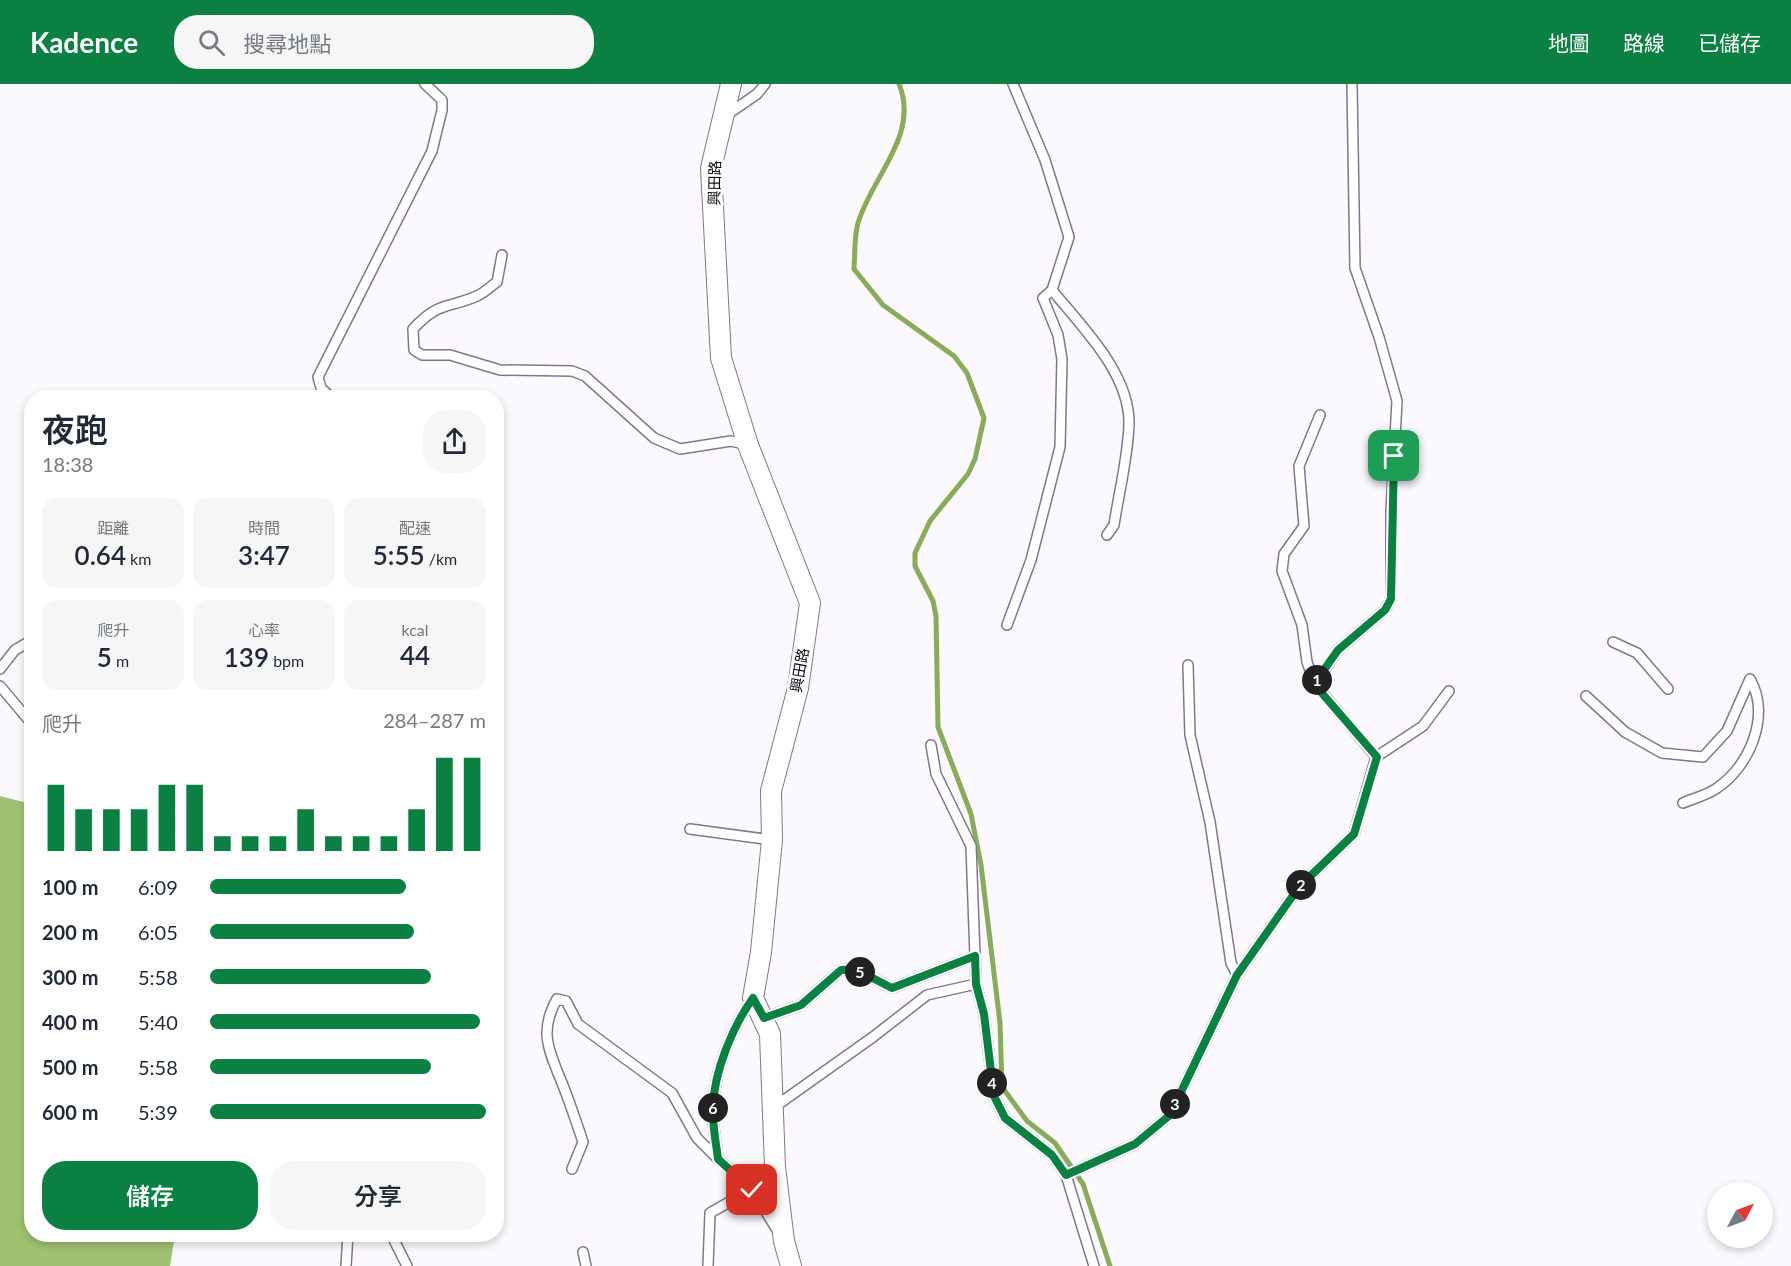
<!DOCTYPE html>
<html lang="zh-TW">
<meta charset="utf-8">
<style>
body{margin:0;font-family:Lato,"Noto Sans TC",sans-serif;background:#f6f6f7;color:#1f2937;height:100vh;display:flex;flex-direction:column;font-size:22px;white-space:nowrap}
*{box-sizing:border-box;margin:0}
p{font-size:20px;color:#747a83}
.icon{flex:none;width:33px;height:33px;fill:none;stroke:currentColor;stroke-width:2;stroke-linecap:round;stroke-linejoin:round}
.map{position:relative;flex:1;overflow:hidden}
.sheet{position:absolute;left:24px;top:306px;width:480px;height:852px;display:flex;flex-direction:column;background:#fff;border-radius:24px;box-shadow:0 3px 9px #0003}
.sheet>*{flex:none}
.needle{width:39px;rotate:49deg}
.buttons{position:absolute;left:1707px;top:1098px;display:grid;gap:12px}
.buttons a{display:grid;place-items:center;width:66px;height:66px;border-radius:50%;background:#fff;box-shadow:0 3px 9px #0003;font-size:30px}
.pin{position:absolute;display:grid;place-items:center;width:51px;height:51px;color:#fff;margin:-26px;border-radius:12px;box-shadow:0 3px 9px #0006}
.km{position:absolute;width:30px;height:30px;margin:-15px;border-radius:50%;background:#222;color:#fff;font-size:16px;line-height:30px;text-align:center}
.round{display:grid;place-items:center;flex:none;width:63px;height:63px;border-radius:24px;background:#f6f6f7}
.headline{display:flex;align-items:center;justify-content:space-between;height:102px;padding:0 18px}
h1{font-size:33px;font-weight:600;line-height:45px}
.stats{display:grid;grid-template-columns:repeat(3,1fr);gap:9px;height:102px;padding:6px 18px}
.stats div{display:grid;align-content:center;border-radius:15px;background:#f6f6f7;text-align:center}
.stats b{font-size:26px;font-weight:600}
.stats small{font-size:16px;font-weight:400}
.stats p{font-size:16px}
.chart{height:168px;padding:12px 18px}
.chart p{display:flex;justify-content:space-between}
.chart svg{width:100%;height:108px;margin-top:6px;stroke:#0b8043;stroke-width:6}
.action{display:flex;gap:12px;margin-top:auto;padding:12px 18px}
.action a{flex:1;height:69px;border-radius:24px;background:#0b8043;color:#fff;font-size:24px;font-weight:600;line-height:69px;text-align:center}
.action a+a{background:#f6f6f7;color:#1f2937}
ul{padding:0 18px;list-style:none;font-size:20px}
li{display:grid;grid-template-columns:96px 72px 1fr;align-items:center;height:45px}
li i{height:15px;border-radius:8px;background:#0b8043}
header{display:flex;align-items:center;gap:36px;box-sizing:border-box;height:84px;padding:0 30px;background:#0b8043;color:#fff}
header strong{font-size:28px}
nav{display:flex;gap:33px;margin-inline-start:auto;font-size:21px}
.search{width:420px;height:54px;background:#f6f6f7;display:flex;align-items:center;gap:15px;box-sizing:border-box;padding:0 21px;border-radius:24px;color:#747a83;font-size:22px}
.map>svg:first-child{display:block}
</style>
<header>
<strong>Kadence</strong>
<div class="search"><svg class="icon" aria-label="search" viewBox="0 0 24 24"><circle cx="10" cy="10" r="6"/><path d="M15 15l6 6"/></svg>搜尋地點</div>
<nav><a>地圖</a><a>路線</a><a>已儲存</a></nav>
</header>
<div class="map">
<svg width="1791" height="1182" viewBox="0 0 1791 1182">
<rect width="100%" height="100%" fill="#fbf8fe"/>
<path fill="#9fc271" d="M 0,712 L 31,720 L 32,1150 L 175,1151 L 170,1182 L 0,1182 Z"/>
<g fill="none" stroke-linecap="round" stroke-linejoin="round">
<path stroke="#89ab5c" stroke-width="5" d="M 899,0 C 920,51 872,92 858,139 C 854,153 855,171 854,185 L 883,221 L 954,272 L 967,289 L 984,334 L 975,375 L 968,390 L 930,437 L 915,469 L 915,482 L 933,517 L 936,532 L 938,643 L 971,730 L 981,781 L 1000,939 L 1002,1003 L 1027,1037 L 1055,1059 L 1083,1100 L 1110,1182"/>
<defs>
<g id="lane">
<path d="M 1013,0 L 1045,76 L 1069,153 L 1052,206 C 1081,242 1130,289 1129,340 C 1128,373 1119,408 1114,441 L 1107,451"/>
<path d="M 725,32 L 757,10 L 765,0"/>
<path d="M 502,171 L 497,198 C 491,202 484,209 477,212 C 447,225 439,217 413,245 L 414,266 L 422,271 L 450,271 L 500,286 L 572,287 L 585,292 L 654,354 L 680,365 L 731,357 L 748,361"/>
<path d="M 332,314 L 321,304 L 318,293 L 432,67 L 442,26 L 442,16 L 425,0"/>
<path d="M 1320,331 L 1299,382 L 1304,442 L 1284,470 L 1282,487 L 1302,541 L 1307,578 L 1315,600 L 1338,566 L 1385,526 L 1391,515 L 1391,427 L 1397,317 L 1379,253 L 1355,184 L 1352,0"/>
<path d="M 1007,541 L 1031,476 L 1060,363 L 1062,275 L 1058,251 L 1043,214 L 1052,206"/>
<path d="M 1613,558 L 1637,569 L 1668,605"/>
<path d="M 1188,581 L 1190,651 L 1210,738 L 1231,879 L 1237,891 L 1299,803 L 1354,750 L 1376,673"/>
<path d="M 0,585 L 15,566 L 32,556"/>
<path d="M 1315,600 L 1376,673 L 1423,642 L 1449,607"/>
<path d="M 0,602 L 32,640"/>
<path d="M 1586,612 L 1625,648 L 1662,669 L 1703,673 L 1727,647 L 1750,595 C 1771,631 1750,682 1717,704 C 1708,711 1694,714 1683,719"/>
<path d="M 931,661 L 936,690 L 971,762 L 976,900"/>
<path d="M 690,745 L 772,756"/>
<path d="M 764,934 L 801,921 L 841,886 L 855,885 L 892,904 L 975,872"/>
<path d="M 773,1024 L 873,953 L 927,911 L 976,900 L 984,930 L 994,1012 L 1005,1034 L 1052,1071 L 1066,1091 L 1094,1182"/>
<path d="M 718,1075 L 752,1105 L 777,1146"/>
<path d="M 572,1085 L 583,1058 C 577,1040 571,1022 564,1004 C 551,970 537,950 557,915 L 566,917 L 578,940 L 672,1009 L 697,1054 L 718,1075 C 716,1058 712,1040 713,1023 C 714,987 733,942 753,914"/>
<path d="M 1066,1091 L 1135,1060 L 1170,1031 L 1237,891"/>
<path d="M 391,1150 L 407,1182"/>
<path d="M 583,1168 L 586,1182"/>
<path d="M 346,1182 L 348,1150"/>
<path d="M 708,1182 L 710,1129 L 752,1105"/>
</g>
<path id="street" d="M 731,0 L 711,84 L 721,274 L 748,361 L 810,519 L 798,604 L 771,707 L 772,756 L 761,868 L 753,914 L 770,950 L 775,1083 L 784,1157 L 791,1182"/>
</defs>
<use href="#lane" stroke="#82768f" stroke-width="12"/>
<use href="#street" stroke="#82768f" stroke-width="22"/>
<use href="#lane" stroke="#fff" stroke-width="9"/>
<use href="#street" stroke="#fff" stroke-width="20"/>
</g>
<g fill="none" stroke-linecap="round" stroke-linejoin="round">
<defs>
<path id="route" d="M 752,1106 L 718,1075 C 716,1058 712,1040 713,1023 C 714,987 733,942 753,914 L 764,934 L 801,921 L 841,886 L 855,885 L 892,904 L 975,872 L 976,900 L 984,930 L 994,1012 L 1005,1034 L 1052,1071 L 1066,1091 L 1135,1060 L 1170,1031 L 1237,891 L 1299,803 L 1354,750 L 1377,673 L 1314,600 L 1338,566 L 1385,526 L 1391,515 L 1394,372"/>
</defs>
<use href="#route" stroke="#fff" stroke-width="12"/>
<use href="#route" stroke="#0b8043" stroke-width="8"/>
</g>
<g text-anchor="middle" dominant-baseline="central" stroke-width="6" stroke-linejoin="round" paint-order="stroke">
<g font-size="15" fill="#120d16" stroke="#fff">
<text transform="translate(714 99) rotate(-89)">興田路</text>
<text transform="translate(799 586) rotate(-80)">興田路</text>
</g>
</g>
</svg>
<div class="buttons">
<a><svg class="needle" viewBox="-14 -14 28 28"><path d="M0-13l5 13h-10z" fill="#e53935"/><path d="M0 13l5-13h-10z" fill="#747a83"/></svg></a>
</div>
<div class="pin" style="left:1394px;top:372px;background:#1e9e55"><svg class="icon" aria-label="arrive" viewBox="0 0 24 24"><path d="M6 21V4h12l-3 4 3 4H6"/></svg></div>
<div class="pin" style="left:752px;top:1106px;background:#d93025"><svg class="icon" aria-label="check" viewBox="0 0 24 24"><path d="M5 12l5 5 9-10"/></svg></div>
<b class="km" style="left:1317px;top:596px">1</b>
<b class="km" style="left:1301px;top:801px">2</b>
<b class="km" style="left:1175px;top:1020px">3</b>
<b class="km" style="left:992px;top:999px">4</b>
<b class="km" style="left:860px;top:888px">5</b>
<b class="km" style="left:713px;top:1024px">6</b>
<section class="sheet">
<div class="headline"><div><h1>夜跑</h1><p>18:38</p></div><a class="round"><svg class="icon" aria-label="share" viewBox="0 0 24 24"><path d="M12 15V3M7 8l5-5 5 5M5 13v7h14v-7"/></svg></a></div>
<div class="stats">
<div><p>距離</p><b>0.64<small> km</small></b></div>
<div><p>時間</p><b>3:47</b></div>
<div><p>配速</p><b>5:55<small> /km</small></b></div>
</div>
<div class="stats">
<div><p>爬升</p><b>5<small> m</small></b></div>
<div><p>心率</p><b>139<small> bpm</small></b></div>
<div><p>kcal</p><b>44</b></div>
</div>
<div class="chart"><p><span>爬升</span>284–287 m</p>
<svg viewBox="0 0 160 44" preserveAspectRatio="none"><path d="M5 44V17M15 44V27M25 44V27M35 44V27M45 44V17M55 44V17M65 44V38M75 44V38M85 44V38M95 44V27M105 44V38M115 44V38M125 44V38M135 44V27M145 44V6M155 44V6"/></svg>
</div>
<ul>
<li><b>100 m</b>6:09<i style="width:71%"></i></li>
<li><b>200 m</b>6:05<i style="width:74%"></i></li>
<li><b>300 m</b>5:58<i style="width:80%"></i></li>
<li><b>400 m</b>5:40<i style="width:98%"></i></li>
<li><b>500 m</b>5:58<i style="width:80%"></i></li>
<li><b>600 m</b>5:39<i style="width:100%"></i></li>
</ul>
<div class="action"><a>儲存</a><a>分享</a></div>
</section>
</div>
